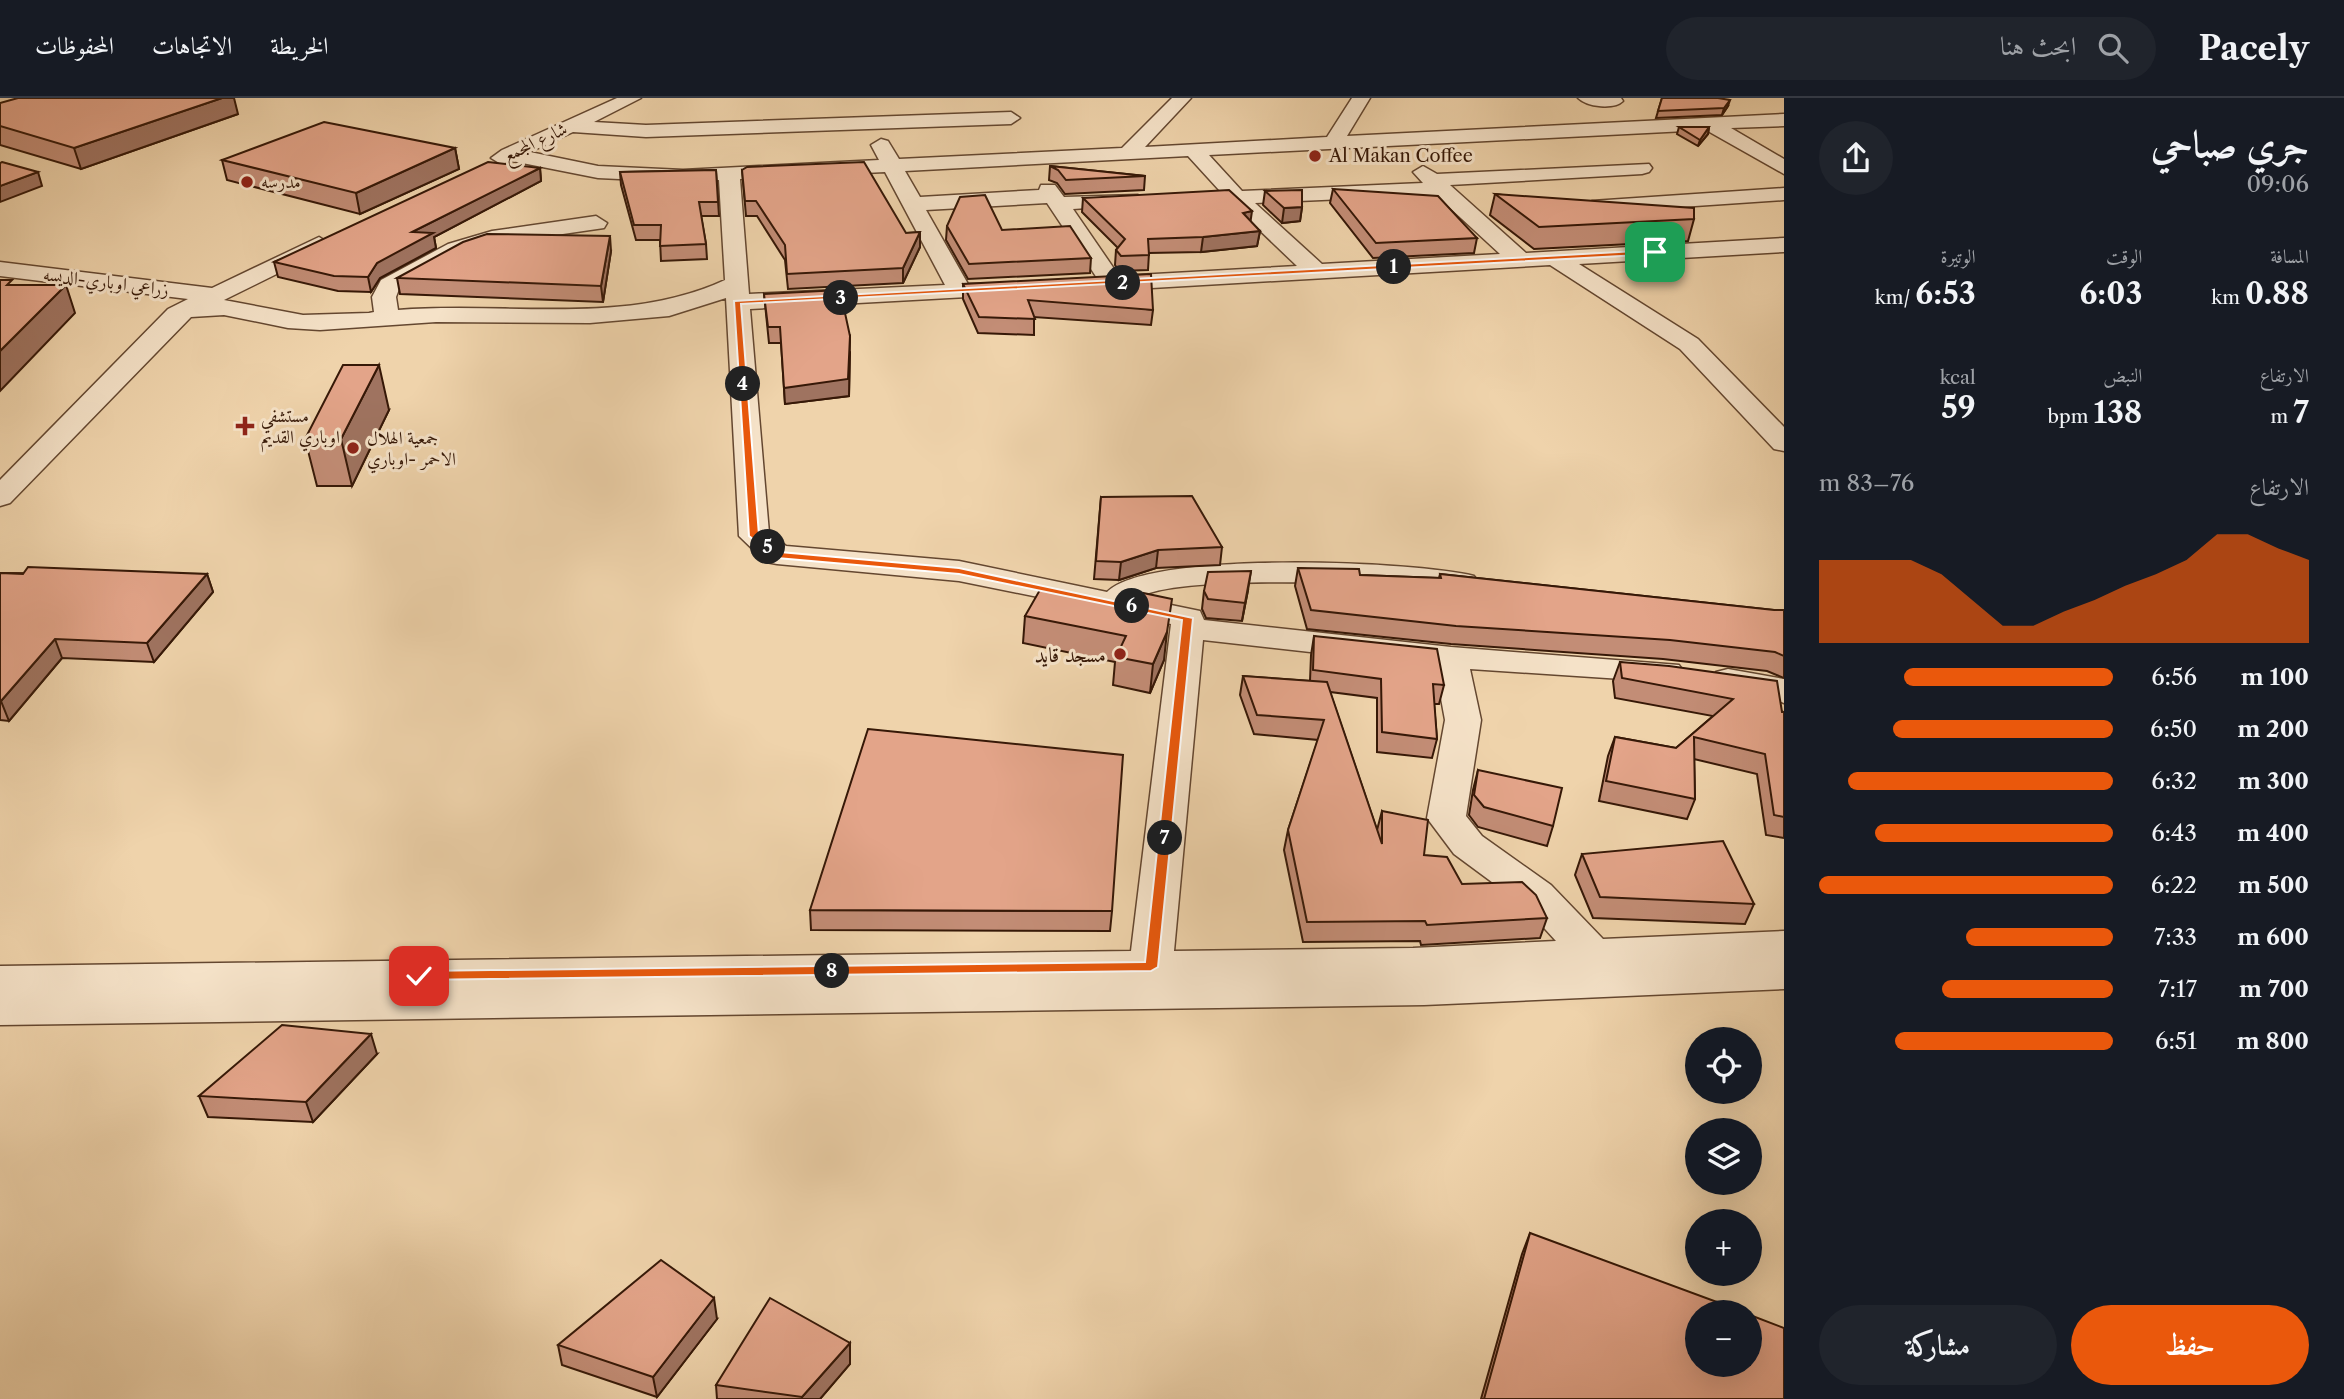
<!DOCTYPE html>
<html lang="ar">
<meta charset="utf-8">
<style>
body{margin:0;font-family:"Libre Caslon Text",Amiri,serif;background:#20242c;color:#f1f3f6;direction:rtl;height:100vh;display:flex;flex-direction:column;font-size:26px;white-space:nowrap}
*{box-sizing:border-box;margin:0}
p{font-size:23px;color:#9ea1a6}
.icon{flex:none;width:38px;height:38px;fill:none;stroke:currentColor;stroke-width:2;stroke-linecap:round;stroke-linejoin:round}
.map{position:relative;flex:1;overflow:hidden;direction:ltr}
.panel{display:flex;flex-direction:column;background:#171b24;width:560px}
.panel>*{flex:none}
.controls{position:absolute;left:1685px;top:929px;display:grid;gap:14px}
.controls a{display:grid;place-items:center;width:77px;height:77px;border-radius:50%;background:#171b24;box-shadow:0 7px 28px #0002;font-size:35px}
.pin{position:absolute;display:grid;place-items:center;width:60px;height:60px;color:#fff;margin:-30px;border-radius:14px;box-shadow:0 4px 10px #0006}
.km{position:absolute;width:35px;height:35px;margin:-18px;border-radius:50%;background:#222;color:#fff;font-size:19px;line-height:35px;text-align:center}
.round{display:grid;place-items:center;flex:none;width:74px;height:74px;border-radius:37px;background:#20242c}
.head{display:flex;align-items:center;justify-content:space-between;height:119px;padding:0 35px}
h1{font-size:38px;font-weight:800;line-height:52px}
.figures{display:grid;grid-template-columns:repeat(3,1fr);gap:10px;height:119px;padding:7px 35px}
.figures div{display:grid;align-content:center}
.figures b{font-size:30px;font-weight:800}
.figures small{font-size:19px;font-weight:400}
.figures p{font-size:19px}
.chart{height:196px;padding:14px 35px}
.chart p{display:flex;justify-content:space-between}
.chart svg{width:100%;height:126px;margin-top:7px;fill:#ea580c;opacity:.7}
.action{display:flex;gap:14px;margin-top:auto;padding:14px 35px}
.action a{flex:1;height:80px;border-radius:42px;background:#ea580c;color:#fff;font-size:28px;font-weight:800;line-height:80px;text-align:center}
.action a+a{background:#20242c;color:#f1f3f6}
ul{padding:0 35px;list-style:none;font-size:23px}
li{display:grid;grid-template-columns:112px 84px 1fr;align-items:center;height:52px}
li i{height:18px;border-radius:9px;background:#ea580c}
header{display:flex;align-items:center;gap:42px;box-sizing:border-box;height:98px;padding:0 35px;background:#171b24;border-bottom:2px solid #363941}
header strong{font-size:33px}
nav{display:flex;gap:38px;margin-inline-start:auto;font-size:24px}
.search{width:490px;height:63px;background:#20242c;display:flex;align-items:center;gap:18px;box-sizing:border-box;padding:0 24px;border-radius:38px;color:#9ea1a6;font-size:26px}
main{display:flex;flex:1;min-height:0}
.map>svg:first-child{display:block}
</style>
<header>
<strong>Pacely</strong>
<div class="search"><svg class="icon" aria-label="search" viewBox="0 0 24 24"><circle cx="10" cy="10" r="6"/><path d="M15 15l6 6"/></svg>ابحث هنا</div>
<nav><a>الخريطة</a><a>الاتجاهات</a><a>المحفوظات</a></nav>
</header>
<main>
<section class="panel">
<div class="head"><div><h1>جري صباحي</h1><p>09:06</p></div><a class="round"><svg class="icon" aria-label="share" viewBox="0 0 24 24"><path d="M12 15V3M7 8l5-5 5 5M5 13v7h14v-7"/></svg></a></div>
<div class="figures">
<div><p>المسافة</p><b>0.88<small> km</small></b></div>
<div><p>الوقت</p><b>6:03</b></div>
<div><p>الوتيرة</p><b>6:53<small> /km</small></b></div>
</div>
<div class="figures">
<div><p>الارتفاع</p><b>7<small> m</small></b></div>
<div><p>النبض</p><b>138<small> bpm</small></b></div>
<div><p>kcal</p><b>59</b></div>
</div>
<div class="chart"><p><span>الارتفاع</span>76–83 m</p>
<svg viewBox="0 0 160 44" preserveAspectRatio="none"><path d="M0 44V15L10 15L20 15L30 15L40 20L50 29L60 38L70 38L80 33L90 29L100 24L110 20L120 15L130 6L140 6L150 11L160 15V44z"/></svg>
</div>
<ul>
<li><b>100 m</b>6:56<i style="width:71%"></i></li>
<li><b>200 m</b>6:50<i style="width:75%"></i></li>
<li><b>300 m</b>6:32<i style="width:90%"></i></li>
<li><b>400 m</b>6:43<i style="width:81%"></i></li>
<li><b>500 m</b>6:22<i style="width:100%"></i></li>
<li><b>600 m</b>7:33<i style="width:50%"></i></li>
<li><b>700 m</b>7:17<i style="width:58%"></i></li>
<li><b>800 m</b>6:51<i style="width:74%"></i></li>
</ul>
<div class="action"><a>حفظ</a><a>مشاركة</a></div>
</section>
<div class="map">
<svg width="1784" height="1301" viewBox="0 0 1784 1301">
<rect width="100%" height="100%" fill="#efd3ab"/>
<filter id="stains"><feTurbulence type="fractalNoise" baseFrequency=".00286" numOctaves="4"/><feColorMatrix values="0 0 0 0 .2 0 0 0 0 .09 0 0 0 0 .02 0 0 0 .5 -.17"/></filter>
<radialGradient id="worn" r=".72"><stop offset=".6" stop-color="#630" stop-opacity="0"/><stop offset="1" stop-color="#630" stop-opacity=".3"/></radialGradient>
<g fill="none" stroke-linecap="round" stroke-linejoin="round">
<defs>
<g id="minor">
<path d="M 617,0 L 641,0 L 594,24 L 646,27 L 1011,14 L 1020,20 L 1011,26 L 646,39 L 573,34 L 530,54 L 598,68 L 683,72 L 879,62 L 871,47 L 881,41 L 888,43 L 899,61 L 1122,50 L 1172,0 L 1191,0 L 1145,49 L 1327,39 L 1352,0 L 1370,0 L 1347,38 L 1784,16 L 1784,28 L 1731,30 L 1784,61 L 1784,76 L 1706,32 L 1209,57 L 1242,93 L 1423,85 L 1413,74 L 1423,68 L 1437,76 L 1649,66 L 1652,70 L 1649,74 L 1642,76 L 1450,87 L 1526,155 L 1784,140 L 1784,154 L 1579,166 L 1698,241 L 1784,329 L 1784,353 L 1774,351 L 1680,251 L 1550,167 L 1100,193 L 1092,191 L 1088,186 L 1097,180 L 1047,105 L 926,112 L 968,186 L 1022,186 L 1026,191 L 1022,196 L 750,211 L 769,435 L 786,448 L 959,463 L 1107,494 C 1149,452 1414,463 1474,478 L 1479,485 L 1474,492 C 1453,497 1432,490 1410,489 C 1358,485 1177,477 1137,500 L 1200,513 L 1204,522 L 1451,549 L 1679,567 L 1684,574 L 1679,581 L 1667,584 L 1470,571 L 1481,622 L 1466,718 L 1482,738 L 1551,787 L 1603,841 L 1784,833 L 1784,891 L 1424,907 L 0,927 L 0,868 L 1131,853 L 1171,526 L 959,483 L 777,466 L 766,464 L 739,438 L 726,200 L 669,218 L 590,225 L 436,224 L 320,232 L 288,230 L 224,217 L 191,219 L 10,405 L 0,408 L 0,382 L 168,211 L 188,201 L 0,178 L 0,164 L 212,190 L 319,139 L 330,146 L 327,151 L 224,202 L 303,217 L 369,215 L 374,214 L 372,199 L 381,182 L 448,146 L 492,133 L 596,118 L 607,125 L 604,130 L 495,146 L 464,156 L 399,191 L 396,199 L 398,212 C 506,203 623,229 725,182 L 719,82 L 683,84 L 598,80 L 512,63 L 501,66 L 491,60 L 502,52 ZM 1188,58 L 1230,104 L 1297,168 L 1119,178 L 1073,111 L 1131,107 L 1138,105 L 1142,101 L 1138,97 L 1064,99 L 1055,87 L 1041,87 L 1039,92 L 920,99 L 905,73 ZM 885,74 L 945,187 L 749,196 L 740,81 ZM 1436,97 L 1500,156 L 1322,166 L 1255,105 ZM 1203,542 L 1435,568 L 1445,622 L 1427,720 L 1454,756 L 1523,807 L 1556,843 L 1413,850 L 1174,853 Z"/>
<path d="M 1578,0 L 1621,0 L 1623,3 C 1614,12 1587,9 1578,0 Z"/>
<path d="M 1784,90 L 1784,102 L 1592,115 L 1581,109 L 1592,103 Z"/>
<path d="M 1728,571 L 1784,581 L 1784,605 L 1759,595 L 1716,588 L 1711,581 L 1716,574 Z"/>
</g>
</defs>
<use href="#minor" stroke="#644730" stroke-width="3"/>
<use href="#minor" fill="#f5e2c8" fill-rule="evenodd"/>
</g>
<g fill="#c38d76" stroke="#361807" stroke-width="2">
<path d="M 1662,0 L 1728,8 L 1722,17 L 1656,20 Z"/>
<path d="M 0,5 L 238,16 L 81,71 L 0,47 Z"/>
<path d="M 1679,29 L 1709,29 L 1708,36 L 1698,48 L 1677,36 Z"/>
<path d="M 455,50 L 459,71 L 360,116 L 227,82 L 222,62 Z"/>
<path d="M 1050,68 L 1145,78 L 1144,92 L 1065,96 L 1057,85 L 1049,82 Z"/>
<path d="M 540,70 L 541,83 L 434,139 L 436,150 L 380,180 L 371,194 L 338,193 L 278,179 L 274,164 Z"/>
<path d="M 716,72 L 719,118 L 701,118 L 706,146 L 707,161 L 661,163 L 660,142 L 636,142 L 621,87 L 620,74 Z"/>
<path d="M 742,72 L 906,135 L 920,134 L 920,149 L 903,185 L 788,191 L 785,162 L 757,118 L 746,118 Z"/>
<path d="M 1333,91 L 1477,140 L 1474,155 L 1373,160 L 1330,105 Z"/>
<path d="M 1265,93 L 1302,109 L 1300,123 L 1282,125 L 1263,107 Z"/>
<path d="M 1495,96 L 1694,121 L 1688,143 L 1534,151 L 1490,117 Z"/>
<path d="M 1083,100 L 1250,123 L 1260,133 L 1257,148 L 1201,154 L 1149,155 L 1148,172 L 1119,173 L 1115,167 L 1116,152 L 1118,150 L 1082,114 Z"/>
<path d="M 947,128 L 1002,132 L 1091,160 L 1090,175 L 968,181 L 946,142 Z"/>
<path d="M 611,153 L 603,204 L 400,196 L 397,180 Z"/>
<path d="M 963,186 L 1153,212 L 1151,227 L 1034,219 L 1034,237 L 978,235 L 963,201 Z"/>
<path d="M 764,196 L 850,254 L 849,298 L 785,306 L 781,245 L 769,245 Z"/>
<path d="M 389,312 L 352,388 L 317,388 L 305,341 Z"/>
<path d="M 1101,399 L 1222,449 L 1220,467 L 1156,470 L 1119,482 L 1094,481 Z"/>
<path d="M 1298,470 L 1360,477 L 1439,480 L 1440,476 L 1774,512 L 1784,512 L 1784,580 L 1767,573 L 1663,561 L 1451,546 L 1307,531 L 1295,488 Z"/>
<path d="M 0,475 L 207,476 L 213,494 L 154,564 L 62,560 L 9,623 L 0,622 Z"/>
<path d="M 1248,492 L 1242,523 L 1206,520 L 1202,511 L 1204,493 Z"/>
<path d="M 1136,509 L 1164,562 L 1150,595 L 1113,587 L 1115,564 L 1023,545 L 1025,518 Z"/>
<path d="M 1314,538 L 1444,587 L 1439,606 L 1434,606 L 1437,641 L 1432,660 L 1377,654 L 1377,600 L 1330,594 L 1377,732 L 1382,713 L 1424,757 L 1462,786 L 1547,820 L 1540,840 L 1421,847 L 1420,843 L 1303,844 L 1284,752 L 1288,732 L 1318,642 L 1254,636 L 1240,597 L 1243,578 L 1310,583 L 1311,557 Z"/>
<path d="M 1620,564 L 1784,614 L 1784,740 L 1766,737 L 1757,676 L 1694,661 L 1695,701 L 1687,721 L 1599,703 L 1608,658 L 1615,639 L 1676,650 L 1713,618 L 1615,600 L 1613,583 Z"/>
<path d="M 1478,672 L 1553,728 L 1547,748 L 1478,729 L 1469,717 L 1473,692 Z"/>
<path d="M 1582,756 L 1754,806 L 1745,826 L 1593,820 L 1575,777 Z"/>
<path d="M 810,812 L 1112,813 L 1110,833 L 811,832 Z"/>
<path d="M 377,956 L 313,1024 L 208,1019 L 199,998 Z"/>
<path d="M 1530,1135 L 1784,1301 L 1481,1301 L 1522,1156 Z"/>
<path d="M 717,1221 L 657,1299 L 562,1267 L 558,1247 Z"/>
<path d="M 850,1245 L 850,1266 L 820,1301 L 717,1301 L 716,1287 Z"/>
</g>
<g fill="#9f7360" stroke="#361807" stroke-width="2">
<path d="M 222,0 L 234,0 L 238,16 L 81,71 L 74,50 Z"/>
<path d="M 1730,2 L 1728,8 L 1722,17 L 1724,10 Z"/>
<path d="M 1709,29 L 1708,36 L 1698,48 L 1700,42 Z"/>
<path d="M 455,50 L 459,71 L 360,116 L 356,95 Z"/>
<path d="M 540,70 L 541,83 L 434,139 L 436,150 L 380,180 L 371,194 L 368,179 L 377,165 L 412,134 Z"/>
<path d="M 38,74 L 42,88 L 0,104 L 0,88 Z"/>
<path d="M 1302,109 L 1300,123 L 1282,125 L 1284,110 Z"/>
<path d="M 1252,113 L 1250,127 L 1243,115 Z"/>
<path d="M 1260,133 L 1257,148 L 1201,154 L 1203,139 Z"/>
<path d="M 920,134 L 920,149 L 903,185 L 903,170 Z"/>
<path d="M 610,138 L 611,153 L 603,204 L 601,188 Z"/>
<path d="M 66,187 L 75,215 L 0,293 L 0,253 Z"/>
<path d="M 850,238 L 849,298 L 785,306 L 784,290 Z"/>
<path d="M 379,267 L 389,312 L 352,388 L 341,341 Z"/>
<path d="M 1158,452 L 1156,470 L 1119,482 L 1121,464 Z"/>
<path d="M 1251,473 L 1248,492 L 1242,523 L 1245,505 Z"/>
<path d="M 207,476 L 213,494 L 154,564 L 147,545 Z"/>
<path d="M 1167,534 L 1164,562 L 1150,595 L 1153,566 Z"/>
<path d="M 55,541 L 62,560 L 9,623 L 1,603 Z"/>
<path d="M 371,936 L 377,956 L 313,1024 L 306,1004 Z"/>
<path d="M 714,1200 L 717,1221 L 657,1299 L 653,1279 Z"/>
<path d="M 850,1245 L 850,1266 L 820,1301 L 802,1301 L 802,1299 Z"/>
</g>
<g fill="#e3a489" stroke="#361807" stroke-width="2">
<path d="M 18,0 L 222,0 L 74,50 L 0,28 L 0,5 Z"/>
<path d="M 1662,0 L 1718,0 L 1730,2 L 1724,10 L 1658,13 Z"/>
<path d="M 324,24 L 455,50 L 356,95 L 222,62 Z"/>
<path d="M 1679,29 L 1709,29 L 1700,42 Z"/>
<path d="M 2,64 L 38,74 L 0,88 L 0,65 Z"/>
<path d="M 488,64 L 540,70 L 412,134 L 433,135 L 377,165 L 368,179 L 334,178 L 274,164 Z"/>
<path d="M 864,64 L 906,135 L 920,134 L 903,170 L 787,176 L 785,147 L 756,103 L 745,103 L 742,72 L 747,69 Z"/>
<path d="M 1050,68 L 1145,78 L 1066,82 L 1058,72 Z"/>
<path d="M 716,72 L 718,104 L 699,104 L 706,146 L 660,148 L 661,127 L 634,127 L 620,74 Z"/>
<path d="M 1333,91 L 1438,98 L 1477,140 L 1376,145 Z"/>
<path d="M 1229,92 L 1252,113 L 1243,115 L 1260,133 L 1203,139 L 1148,141 L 1149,157 L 1121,158 L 1116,152 L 1125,141 L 1083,100 Z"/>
<path d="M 1302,92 L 1302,109 L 1284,110 L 1265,93 Z"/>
<path d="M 1495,96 L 1694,110 L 1694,121 L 1539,129 Z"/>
<path d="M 985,97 L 1002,132 L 1070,128 L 1091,160 L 969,166 L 947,128 L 960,99 Z"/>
<path d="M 487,136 L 610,138 L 601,188 L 397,180 L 463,144 Z"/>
<path d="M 1151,176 L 1153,212 L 1028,202 L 1035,221 L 979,219 L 963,186 Z"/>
<path d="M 0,182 L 12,182 L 7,187 L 66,187 L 0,253 Z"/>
<path d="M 840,192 L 850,238 L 848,281 L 784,290 L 780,229 L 768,229 L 764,196 Z"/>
<path d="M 343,267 L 379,267 L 341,341 L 305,341 Z"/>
<path d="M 1192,398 L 1222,449 L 1158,452 L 1121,464 L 1096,463 L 1101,399 Z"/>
<path d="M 28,469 L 207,476 L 147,545 L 55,541 L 1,603 L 0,603 L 0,475 L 23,476 Z"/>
<path d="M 1298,470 L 1359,471 L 1360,477 L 1441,480 L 1440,476 L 1774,512 L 1784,512 L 1784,558 L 1775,554 L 1670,542 L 1456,528 L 1311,512 Z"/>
<path d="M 1251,473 L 1245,505 L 1208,501 L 1204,493 L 1208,474 Z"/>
<path d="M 1041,490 L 1136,509 L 1143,495 L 1172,501 L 1167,534 L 1153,566 L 1116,559 L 1126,538 L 1025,518 Z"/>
<path d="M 1314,538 L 1437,551 L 1444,587 L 1433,586 L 1437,641 L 1382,634 L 1381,581 L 1313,572 Z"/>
<path d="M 1620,564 L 1669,568 L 1777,583 L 1782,614 L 1784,614 L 1784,719 L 1774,717 L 1765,656 L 1694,639 L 1695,701 L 1606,683 L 1615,639 L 1676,650 L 1733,601 L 1622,580 Z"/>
<path d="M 1243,578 L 1327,584 L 1382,746 L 1382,713 L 1428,722 L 1424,757 L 1447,759 L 1462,786 L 1522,784 L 1536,797 L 1547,820 L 1427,827 L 1425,823 L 1307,824 L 1288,732 L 1324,622 L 1257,617 Z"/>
<path d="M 868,631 L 1123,657 L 1112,813 L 810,812 Z"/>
<path d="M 1478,672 L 1562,690 L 1553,728 L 1484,709 L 1474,697 Z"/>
<path d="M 1723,743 L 1754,806 L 1600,799 L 1582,756 Z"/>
<path d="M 282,927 L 371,936 L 306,1004 L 199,998 Z"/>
<path d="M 1530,1135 L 1744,1214 L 1698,1214 L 1698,1267 L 1750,1267 L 1750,1217 L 1784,1230 L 1784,1301 L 1484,1301 Z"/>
<path d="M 661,1162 L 714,1200 L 653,1279 L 558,1247 Z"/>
<path d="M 770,1200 L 850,1245 L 802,1299 L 716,1287 Z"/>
</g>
<path fill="#ea580c" stroke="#fff" stroke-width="2" d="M 1655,152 L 1658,156 L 741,206 L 759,437 L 780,454 L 959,470 L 1193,520 L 1158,869 L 1151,873 L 414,882 L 414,875 L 419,873 L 1145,864 L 1182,522 L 959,476 L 777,460 L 749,438 L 734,203 Z"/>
<g fill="#8f2418" stroke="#f5e2c8" stroke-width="2.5">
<circle cx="1315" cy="58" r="7"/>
<circle cx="247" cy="84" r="7"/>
<path d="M241.5 317.5h7v7h7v7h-7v7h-7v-7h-7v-7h7z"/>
<circle cx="353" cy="350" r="7"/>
<circle cx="1120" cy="556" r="7"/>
</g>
<g text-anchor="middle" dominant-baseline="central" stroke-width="6" stroke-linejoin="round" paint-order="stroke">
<g font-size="18" fill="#361807" stroke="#f5e2c8">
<text transform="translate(535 44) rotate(-25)">شارع المجمع</text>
<text transform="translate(106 184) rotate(7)">زراعي اوباري-الديسه</text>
</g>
<g font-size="18" fill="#361807" stroke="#f5e2c8" text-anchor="start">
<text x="1329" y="58">Al Makan Coffee</text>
<text x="261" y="84">مدرسه</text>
<text x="261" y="318">مستشفي<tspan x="261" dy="21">اوباري القديم</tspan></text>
<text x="367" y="340">جمعية الهلال<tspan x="367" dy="21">الاحمر -اوباري</tspan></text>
</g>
<g font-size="21" fill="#361807" stroke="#f5e2c8" text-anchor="end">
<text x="1106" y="556">مسجد قايد</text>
</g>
</g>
<rect width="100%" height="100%" filter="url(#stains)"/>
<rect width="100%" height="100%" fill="url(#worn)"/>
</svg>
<div class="controls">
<a><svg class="icon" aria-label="locate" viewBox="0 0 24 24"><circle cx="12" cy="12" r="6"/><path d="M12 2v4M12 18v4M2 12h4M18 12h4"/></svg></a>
<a><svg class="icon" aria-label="layers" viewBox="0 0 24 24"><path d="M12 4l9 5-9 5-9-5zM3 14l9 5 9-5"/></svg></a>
<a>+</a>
<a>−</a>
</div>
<div class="pin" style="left:1655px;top:154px;background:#1e9e55"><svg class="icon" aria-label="arrive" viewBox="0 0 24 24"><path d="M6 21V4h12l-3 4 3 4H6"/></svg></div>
<div class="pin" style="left:419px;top:878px;background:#d93025"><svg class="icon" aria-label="check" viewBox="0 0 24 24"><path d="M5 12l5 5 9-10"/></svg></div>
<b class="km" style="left:1394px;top:169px">1</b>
<b class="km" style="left:1123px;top:185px">2</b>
<b class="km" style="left:841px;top:200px">3</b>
<b class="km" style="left:743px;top:286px">4</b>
<b class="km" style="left:768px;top:449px">5</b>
<b class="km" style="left:1132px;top:508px">6</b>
<b class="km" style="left:1165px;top:740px">7</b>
<b class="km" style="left:832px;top:873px">8</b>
</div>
</main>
